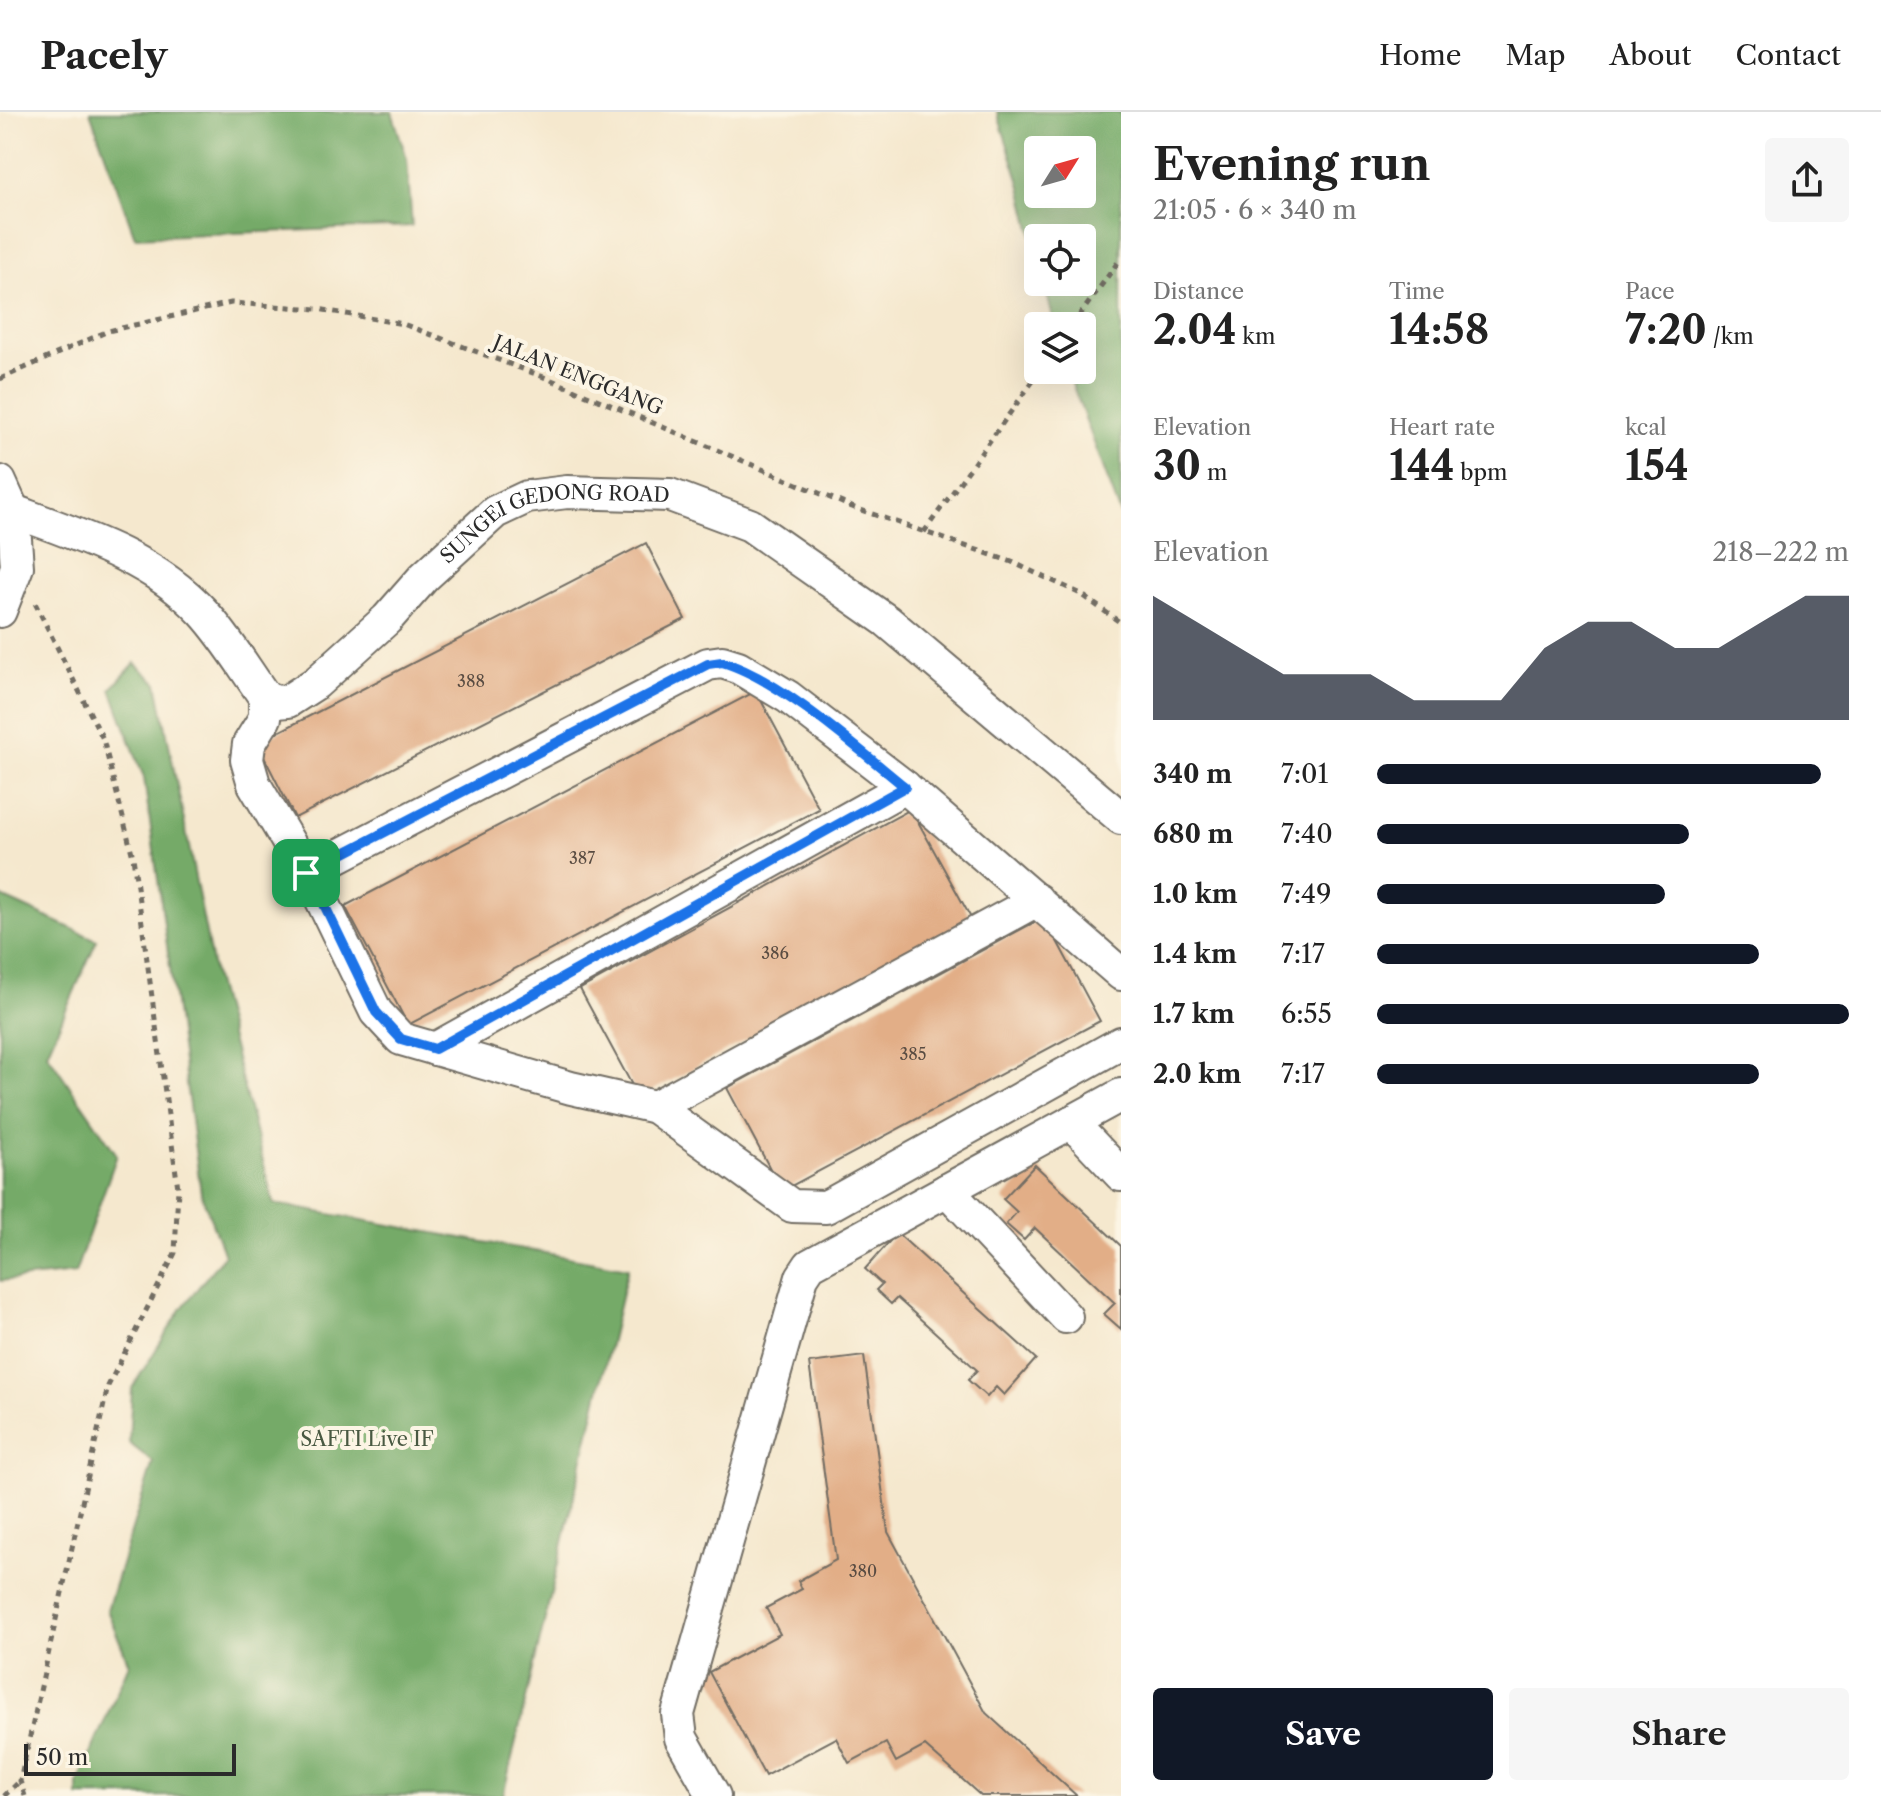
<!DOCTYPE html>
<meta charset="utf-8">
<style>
body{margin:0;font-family:"Libre Caslon Text",serif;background:#f6f6f6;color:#222;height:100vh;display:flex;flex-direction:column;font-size:30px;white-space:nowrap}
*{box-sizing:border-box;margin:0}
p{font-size:26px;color:#767676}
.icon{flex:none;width:44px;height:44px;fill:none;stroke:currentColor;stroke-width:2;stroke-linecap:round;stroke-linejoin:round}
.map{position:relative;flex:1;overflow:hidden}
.drawer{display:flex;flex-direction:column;background:#fff;width:760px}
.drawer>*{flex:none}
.needle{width:52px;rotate:53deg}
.controls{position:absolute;left:1024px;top:24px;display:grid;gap:16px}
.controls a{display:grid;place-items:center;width:72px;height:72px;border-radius:8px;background:#fff;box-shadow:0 8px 32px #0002;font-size:40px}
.scale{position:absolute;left:24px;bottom:20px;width:212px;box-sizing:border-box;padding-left:8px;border:4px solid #2b2b2b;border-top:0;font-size:22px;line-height:28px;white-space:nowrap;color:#2b2b2b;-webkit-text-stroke:6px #fcf5e5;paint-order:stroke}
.pin{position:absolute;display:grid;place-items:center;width:68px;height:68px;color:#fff;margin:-34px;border-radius:16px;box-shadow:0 4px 12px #0006}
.round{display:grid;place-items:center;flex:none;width:84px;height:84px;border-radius:8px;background:#f6f6f6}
.summary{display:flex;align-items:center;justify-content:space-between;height:136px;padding:0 32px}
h1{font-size:44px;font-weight:800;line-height:60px}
.metrics{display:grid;grid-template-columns:repeat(3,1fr);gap:12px;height:136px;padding:8px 32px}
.metrics div{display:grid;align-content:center}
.metrics b{font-size:40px;font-weight:800}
.metrics small{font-size:22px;font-weight:400}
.metrics p{font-size:22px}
.chart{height:224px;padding:16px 32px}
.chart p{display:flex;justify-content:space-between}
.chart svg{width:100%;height:144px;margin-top:8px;fill:#111827;opacity:.7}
.action{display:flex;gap:16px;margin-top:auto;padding:16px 32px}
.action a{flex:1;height:92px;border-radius:8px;background:#111827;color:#fff;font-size:32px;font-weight:800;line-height:92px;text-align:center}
.action a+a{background:#f6f6f6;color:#222}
ul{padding:0 32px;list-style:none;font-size:26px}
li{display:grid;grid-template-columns:128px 96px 1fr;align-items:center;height:60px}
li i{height:20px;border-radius:10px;background:#111827}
header{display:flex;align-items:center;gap:48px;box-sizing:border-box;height:112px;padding:0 40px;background:#fff;border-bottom:2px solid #e0e0e0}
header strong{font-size:38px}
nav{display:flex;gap:44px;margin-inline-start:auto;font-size:28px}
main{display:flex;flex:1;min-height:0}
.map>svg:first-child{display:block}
</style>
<header>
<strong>Pacely</strong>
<nav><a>Home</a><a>Map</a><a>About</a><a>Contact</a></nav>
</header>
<main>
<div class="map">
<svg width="1121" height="1684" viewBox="0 0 1121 1684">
<rect width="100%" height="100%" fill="#fcf5e5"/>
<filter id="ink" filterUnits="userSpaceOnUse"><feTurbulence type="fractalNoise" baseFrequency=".0125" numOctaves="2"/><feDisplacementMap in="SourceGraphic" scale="16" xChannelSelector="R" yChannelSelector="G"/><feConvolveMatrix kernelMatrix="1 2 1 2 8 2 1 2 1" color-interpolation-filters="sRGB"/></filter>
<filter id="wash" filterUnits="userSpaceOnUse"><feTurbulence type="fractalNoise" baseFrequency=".006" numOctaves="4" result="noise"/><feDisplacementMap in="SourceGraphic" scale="32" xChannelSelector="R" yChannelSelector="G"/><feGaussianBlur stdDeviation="1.8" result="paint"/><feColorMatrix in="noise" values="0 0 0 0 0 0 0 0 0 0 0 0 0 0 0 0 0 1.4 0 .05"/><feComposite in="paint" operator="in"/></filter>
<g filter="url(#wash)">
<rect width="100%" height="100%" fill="#f5e8ce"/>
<g fill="#74aa68" stroke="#506a4a" stroke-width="2" fill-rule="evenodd">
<path d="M 90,0 L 392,0 L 407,47 L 412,114 L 135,125 Z"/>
<path d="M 997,0 L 1121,0 L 1121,403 L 1067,258 L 1082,258 L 1082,214 L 1055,214 L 1044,170 L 1082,170 L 1082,126 L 1038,126 L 1038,145 L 1020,71 ZM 1082,38 L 1082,82 L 1038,82 L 1038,38 Z"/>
<path d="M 135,551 L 157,571 L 214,862 L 274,1092 L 628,1156 L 503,1684 L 78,1684 L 78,1671 L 129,1552 L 107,1498 L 153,1350 L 129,1331 L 132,1276 L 182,1196 L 224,1143 L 201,1081 L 144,666 L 111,577 Z"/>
<path d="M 0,784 L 97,828 L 47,941 L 117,1043 L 75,1161 L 0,1169 Z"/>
</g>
<g id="blocks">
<g fill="#e2ae87">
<path d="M 646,431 L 685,507 L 295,706 L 257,631 Z"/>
<path d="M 756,579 L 819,697 L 408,913 L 345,794 Z"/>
<path d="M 911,697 L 971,806 L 639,986 L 580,877 Z"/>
<path d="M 1044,805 L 1100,909 L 782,1079 L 727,976 Z"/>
<path d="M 1035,1053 L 1121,1134 L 1121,1217 L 1104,1202 L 1115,1191 L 1035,1116 L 1024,1128 L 1006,1112 L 1017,1100 L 1003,1087 Z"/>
<path d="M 897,1121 L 1036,1247 L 1004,1283 L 996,1275 L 987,1285 L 968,1268 L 977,1258 L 897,1186 L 891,1192 L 876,1178 L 882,1172 L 865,1157 Z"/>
<path d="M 864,1244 L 888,1420 L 986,1601 L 1077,1684 L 981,1684 L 925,1634 L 896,1650 L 886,1631 L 849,1651 L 836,1626 L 765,1664 L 709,1560 L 780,1522 L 766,1496 L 802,1477 L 798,1469 L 836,1448 L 809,1251 Z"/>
</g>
</g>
</g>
<g filter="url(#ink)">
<use href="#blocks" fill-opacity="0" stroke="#726d64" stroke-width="2"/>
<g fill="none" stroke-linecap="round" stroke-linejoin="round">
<defs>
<g id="minor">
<path d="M 0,370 L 13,399 L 17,455 L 0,499"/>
<path id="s1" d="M 13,399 C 79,423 154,447 203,500 C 226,525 245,557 265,585 L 276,590 L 288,589 L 316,571 L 387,507 L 424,465 L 495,400 L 527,385 L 567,380 L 670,383 L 750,413 L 887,509 L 1121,706"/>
<path d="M 265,585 L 265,606 L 249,632 L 247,648 L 254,672 L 319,782 L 376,900 L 401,927 L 571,976 L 655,995 L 792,1094 L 826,1095 L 1121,931"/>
<path d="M 306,761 L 708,552 L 722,550 L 738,555 L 788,585 L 905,675 L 1121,862"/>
<path d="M 435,937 L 905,675"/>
<path d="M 655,995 L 1037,788"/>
<path d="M 1071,1010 L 1121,1063"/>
<path d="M 947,1078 L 1066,1205"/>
<path d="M 714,1684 L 681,1626 L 678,1602 L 802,1165 L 810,1153 L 821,1147 L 1121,983"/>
</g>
</defs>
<use href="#minor" stroke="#726d64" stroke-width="36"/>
<g stroke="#726d64" stroke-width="5" stroke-dasharray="6 6" stroke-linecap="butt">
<path d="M 1072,214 L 1121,146"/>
<path d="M 0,267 L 108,219 L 231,191 L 318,197 L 403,212 L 549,267 L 852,395 L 1012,450 L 1081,482 L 1121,511"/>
<path d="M 924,420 L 1041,258"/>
<path d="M 4,1684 L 20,1669"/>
<path d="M 25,1684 L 20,1669 L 108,1274 L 175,1141 L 178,1076 L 133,745 L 103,627 L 35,491"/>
</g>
<use href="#minor" stroke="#fff" stroke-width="32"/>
</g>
</g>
<g fill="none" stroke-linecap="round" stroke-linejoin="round" filter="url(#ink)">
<defs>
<path id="route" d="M 722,550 C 780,567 857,636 905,675 L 435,937 L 401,927 L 376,900 L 319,782 L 306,761 L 708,552 Z"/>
</defs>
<use href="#route" stroke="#fff" stroke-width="16"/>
<use href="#route" stroke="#1a73e8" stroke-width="10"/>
</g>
<g text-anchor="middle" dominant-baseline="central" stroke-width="8" stroke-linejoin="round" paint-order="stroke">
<g font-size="16" fill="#594c42">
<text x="471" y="569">388</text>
<text x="582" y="746">387</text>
<text x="775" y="841">386</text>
<text x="913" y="942">385</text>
<text x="863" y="1459">380</text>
</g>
<g font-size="20" fill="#2b2b2b" stroke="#fcf5e5">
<text transform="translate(578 263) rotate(22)">JALAN ENGGANG</text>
<text stroke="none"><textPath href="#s1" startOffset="682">SUNGEI GEDONG ROAD</textPath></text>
</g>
<g font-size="20" fill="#495942" stroke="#fcf5e5">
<text x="367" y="1327">SAFTI Live IF</text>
</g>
</g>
</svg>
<div class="controls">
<a><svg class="needle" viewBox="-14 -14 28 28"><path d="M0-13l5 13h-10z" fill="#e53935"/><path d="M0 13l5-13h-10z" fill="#767676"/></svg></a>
<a><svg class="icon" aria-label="locate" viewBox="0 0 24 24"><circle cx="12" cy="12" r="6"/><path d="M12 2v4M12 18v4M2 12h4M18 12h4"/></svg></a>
<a><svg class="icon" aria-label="layers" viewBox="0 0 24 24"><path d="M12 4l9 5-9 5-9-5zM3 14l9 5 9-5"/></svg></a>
</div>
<div class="scale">50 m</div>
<div class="pin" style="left:306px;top:761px;background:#1e9e55"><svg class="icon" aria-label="arrive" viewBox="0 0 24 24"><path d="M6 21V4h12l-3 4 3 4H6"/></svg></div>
</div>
<section class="drawer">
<div class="summary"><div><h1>Evening run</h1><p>21:05 · 6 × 340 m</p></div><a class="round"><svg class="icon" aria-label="share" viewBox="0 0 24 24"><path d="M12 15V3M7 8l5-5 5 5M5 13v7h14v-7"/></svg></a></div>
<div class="metrics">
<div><p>Distance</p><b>2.04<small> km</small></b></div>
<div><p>Time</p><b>14:58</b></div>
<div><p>Pace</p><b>7:20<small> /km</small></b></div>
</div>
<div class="metrics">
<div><p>Elevation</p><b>30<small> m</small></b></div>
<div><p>Heart rate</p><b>144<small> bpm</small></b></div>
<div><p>kcal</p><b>154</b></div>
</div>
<div class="chart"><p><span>Elevation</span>218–222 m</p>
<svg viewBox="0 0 160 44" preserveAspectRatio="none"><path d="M0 44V6L10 14L20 22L30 30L40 30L50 30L60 38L70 38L80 38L90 22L100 14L110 14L120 22L130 22L140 14L150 6L160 6V44z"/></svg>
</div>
<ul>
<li><b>340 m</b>7:01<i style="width:94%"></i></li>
<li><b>680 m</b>7:40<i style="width:66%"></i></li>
<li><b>1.0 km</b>7:49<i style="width:61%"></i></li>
<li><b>1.4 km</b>7:17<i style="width:81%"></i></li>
<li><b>1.7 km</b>6:55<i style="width:100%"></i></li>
<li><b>2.0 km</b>7:17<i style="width:81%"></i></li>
</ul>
<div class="action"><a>Save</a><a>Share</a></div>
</section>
</main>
